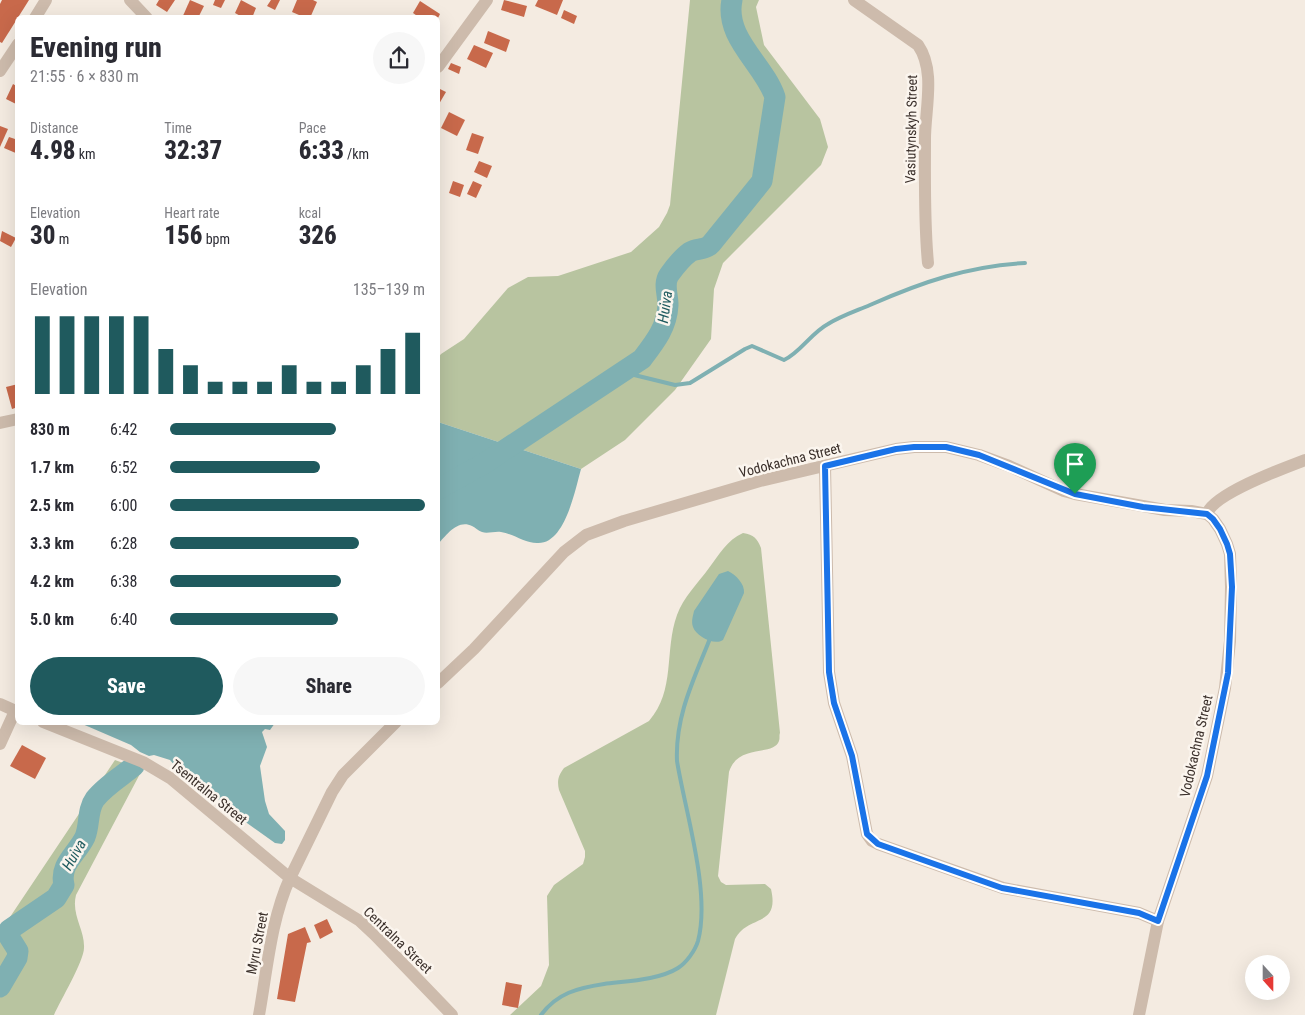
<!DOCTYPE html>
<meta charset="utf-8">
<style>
body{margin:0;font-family:"Roboto Condensed",sans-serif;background:#f7f7f7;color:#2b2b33;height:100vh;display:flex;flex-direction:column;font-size:19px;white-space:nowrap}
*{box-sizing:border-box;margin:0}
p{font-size:16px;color:#7c7c81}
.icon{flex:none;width:28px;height:28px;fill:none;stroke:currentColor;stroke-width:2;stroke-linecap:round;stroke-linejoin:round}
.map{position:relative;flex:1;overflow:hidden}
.side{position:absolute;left:15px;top:15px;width:425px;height:710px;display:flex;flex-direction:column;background:#fff;border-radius:8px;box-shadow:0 5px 20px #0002}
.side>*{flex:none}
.needle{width:32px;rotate:159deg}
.tools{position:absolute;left:1245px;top:955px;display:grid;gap:10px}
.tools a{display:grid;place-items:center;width:45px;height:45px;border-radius:50%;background:#fff;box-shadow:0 5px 20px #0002;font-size:25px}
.pin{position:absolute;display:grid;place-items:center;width:42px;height:42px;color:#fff;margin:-51px -21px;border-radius:50% 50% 50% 0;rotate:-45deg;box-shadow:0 0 5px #0007}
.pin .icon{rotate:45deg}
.round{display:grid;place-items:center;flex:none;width:52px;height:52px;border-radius:26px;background:#f7f7f7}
.headline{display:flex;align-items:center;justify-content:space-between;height:85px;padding:0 15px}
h1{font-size:28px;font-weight:800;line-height:38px}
.metrics{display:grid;grid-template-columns:repeat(3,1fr);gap:8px;height:85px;padding:5px 15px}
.metrics div{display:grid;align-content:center}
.metrics b{font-size:25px;font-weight:800}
.metrics small{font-size:14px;font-weight:400}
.metrics p{font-size:14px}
.chart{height:140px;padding:10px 15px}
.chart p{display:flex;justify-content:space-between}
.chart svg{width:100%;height:90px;margin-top:5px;stroke:#1f5a5e;stroke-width:6}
.action{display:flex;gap:10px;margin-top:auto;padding:10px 15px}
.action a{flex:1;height:58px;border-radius:30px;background:#1f5a5e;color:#fff;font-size:20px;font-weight:800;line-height:58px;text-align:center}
.action a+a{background:#f7f7f7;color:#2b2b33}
ul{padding:0 15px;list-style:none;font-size:16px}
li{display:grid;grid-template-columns:80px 60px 1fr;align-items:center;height:38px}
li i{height:12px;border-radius:6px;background:#1f5a5e}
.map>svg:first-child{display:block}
</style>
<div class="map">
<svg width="1305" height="1015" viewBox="0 0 1305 1015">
<rect width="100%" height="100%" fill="#f4ebe1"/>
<g fill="#b8c4a0">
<path d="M 690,0 L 759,0 L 756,7 L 764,45 L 820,119 L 828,147 L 821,165 L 723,263 L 714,289 L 711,339 L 675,390 L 625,440 L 581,469 L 438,422 L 438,358 L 441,354 L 464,339 L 508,288 L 528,277 L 558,276 L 631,252 L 659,227 L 667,213 L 670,205 Z"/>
<path d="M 743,533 C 754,535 757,538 761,548 L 780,733 C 779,735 780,738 779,741 C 773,757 738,743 729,772 L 718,876 L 721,882 L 726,885 L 765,884 L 771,889 C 780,928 748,914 735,939 L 716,1015 L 510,1015 L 541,986 L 549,965 L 547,896 L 554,885 L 583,864 L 585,857 L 585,851 L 559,790 C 557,781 558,776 564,768 L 649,721 C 676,690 664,651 677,615 C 683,598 698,583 709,568 C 719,555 727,540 743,533 Z"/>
<path d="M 115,760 L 142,770 L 76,895 C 71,915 85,930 84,948 C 84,961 60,1001 54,1015 L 0,1015 L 0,942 L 4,926 Z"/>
</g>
<g fill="#7fb0b2">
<path d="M 438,422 L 581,469 C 575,490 565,545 537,543 C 525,543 514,534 501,532 C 495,531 487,534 482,532 C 478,531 475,527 472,526 C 457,519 446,536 438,544 Z"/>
<path d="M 728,571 C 736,575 745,584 744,593 L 723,640 C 714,646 696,636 693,627 C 691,621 693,616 694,611 L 719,574 Z"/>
<path d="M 80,723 L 275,723 L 270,730 L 265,729 L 262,732 L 267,747 L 260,766 L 265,801 L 269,814 L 285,831 L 285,840 L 282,844 L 275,843 L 233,813 L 195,779 L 175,766 L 170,760 L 154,755 L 149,756 L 140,752 L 131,745 Z"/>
</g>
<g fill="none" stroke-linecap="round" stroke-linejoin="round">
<g stroke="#7fb0b2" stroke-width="4">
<path d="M 622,372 L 675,385 L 690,383 L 745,349 L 752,346 L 784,360 C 800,353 811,333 828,324 C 841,316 856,311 870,305 C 922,282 969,266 1025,263"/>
<path d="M 541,1015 C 557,993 578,988 604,984 C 626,981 659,980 678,968 C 686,963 695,951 698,941 C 711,892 685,811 677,761 C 675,715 695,677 711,636"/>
</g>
<g stroke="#7fb0b2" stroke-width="21">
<path d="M 438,489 L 485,463 L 642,359 C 655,342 667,327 668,305 C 668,294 663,284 669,275 C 674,268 683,257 690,252 C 697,248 706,250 711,244 L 762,181 L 775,97 C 764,64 724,38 732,0"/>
<path d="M 0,987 L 17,958 L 18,951 L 8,935 L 9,930 L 56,898 L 64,885 C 59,864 77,854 85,837 C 90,825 87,810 95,799 C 105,786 122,776 134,766"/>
</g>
</g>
<g fill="#c8694b">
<path d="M 2,0 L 29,0 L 2,43 L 0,42 L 0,4 Z"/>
<path d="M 159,0 L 175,0 L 167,12 L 156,5 Z"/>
<path d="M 190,0 L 204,6 L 198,18 L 182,18 Z"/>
<path d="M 215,0 L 225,0 L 221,8 L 213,5 Z"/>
<path d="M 241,0 L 256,8 L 252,18 L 244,18 L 235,13 Z"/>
<path d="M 271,0 L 280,0 L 275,10 L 267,6 Z"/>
<path d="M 297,0 L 313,0 L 317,2 L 310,18 L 306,18 L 292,12 Z"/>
<path d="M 504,0 L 527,6 L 524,17 L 501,10 Z"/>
<path d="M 538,0 L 563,0 L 557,15 L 535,6 Z"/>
<path d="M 420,1 L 440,14 L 438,18 L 420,18 L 413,13 Z"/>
<path d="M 564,10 L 577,16 L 574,24 L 561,18 Z"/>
<path d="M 488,31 L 510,40 L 506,52 L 484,43 Z"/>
<path d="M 474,45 L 493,53 L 486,68 L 467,59 Z"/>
<path d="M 451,63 L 461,67 L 459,74 L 448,69 Z"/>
<path d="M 13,84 L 18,87 L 18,105 L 6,99 Z"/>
<path d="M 438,88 L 446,92 L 439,104 L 438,103 Z"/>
<path d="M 449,112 L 465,120 L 457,136 L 441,128 Z"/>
<path d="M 0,126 L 8,129 L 0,147 Z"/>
<path d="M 472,133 L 484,137 L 478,154 L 466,150 Z"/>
<path d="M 9,137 L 18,140 L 18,154 L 4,148 Z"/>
<path d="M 479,161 L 492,166 L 487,178 L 474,172 Z"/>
<path d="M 453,181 L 464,185 L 460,197 L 449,193 Z"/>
<path d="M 473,181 L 482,185 L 476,198 L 467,194 Z"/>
<path d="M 2,231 L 16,238 L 11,247 L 0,241 Z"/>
<path d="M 18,384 L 18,407 L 12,409 L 6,387 Z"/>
<path d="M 22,745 L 46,758 L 35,779 L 10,766 Z"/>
<path d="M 327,919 L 333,932 L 320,939 L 314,925 Z"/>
<path d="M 305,927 L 311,942 L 307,943 L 295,1002 L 277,999 L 288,934 Z"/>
<path d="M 506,982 L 522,985 L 518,1008 L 502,1005 Z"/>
</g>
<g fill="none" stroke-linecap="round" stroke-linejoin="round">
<g stroke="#cdbbac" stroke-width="12">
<path d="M 130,0 L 147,18"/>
<path d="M 854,0 L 918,45 C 936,71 925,109 925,139 C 925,180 924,222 928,263"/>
<path d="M 438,67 L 487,0"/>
<path d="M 0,423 L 18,419"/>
<path d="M 825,466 L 829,672 L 834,703 L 852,756 L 867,834 L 872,841 L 878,844 L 1003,888 L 1139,913 L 1158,921"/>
<path d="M 1207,514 C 1213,494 1284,468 1305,460"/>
<path d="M 438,683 L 474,649 L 564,552 L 586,535 L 624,521 L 760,481 L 896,449 L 914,447 L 946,447 L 979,455 L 1009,466 L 1064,491 L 1075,494 L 1165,510 L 1191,511 L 1207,514 L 1213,519 L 1220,529 L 1227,544 L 1230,554 L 1231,587 L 1230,641 L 1225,688 L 1207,776 L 1158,921 L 1139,1015"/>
<path d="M 0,744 L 15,711"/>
<path d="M 290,878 L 332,792 L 343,775 L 396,722"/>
</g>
<g stroke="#cdbbac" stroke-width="12">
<path d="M 35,18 L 46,0"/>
<path d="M 0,71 L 18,44"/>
<path d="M 0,704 L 18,712"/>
<path d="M 43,722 L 143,762 L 170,778 L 290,878 L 360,921 L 375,935 L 452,1015"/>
<path d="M 259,1015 C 267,971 271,919 290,878"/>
</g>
</g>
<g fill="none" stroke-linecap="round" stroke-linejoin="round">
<defs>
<path id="route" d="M 914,447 L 946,447 L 979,455 L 1075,494 L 1143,507 L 1207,514 L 1213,519 L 1220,529 L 1227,544 L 1230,554 L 1232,587 L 1228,673 L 1207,776 L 1158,921 L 1139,913 L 1002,888 L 878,844 L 867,834 L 852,756 L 834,703 L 829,672 L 825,466 L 896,449 Z"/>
</defs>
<use href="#route" stroke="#fff" stroke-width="10"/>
<use href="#route" stroke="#1a73e8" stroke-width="6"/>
</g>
<g text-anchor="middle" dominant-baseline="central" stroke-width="5" stroke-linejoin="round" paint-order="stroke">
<g font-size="14" fill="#3b302b" stroke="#fbf5ee">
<text transform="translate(911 129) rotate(-89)">Vasiutynskyh Street</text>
<text transform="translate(790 460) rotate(-14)">Vodokachna Street</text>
<text transform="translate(1196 746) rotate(-77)">Vodokachna Street</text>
<text transform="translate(209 792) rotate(39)">Tsentralna Street</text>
<text transform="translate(398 940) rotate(44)">Centralna Street</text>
<text transform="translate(257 943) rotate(-79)">Myru Street</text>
</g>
<g font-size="15" font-style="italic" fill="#1f5a5e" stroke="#fbf5ee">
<text transform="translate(665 307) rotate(-82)">Huiva</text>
<text transform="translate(74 855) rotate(-60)">Huiva</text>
</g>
</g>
</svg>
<div class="tools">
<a><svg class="needle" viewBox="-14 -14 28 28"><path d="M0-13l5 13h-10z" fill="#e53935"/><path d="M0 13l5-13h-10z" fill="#7c7c81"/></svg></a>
</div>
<div class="pin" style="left:1075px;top:494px;background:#1e9e55"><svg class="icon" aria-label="arrive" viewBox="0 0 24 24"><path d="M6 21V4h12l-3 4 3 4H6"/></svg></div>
<section class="side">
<div class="headline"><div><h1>Evening run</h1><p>21:55 · 6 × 830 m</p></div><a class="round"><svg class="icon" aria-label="share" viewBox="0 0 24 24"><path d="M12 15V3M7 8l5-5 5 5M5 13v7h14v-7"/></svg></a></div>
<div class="metrics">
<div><p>Distance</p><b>4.98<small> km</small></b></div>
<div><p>Time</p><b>32:37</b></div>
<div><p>Pace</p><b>6:33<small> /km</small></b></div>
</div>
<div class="metrics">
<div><p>Elevation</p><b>30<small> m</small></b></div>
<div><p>Heart rate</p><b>156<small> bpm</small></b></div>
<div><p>kcal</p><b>326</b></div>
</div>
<div class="chart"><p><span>Elevation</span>135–139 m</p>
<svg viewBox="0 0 160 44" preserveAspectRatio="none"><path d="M5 44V6M15 44V6M25 44V6M35 44V6M45 44V6M55 44V22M65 44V30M75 44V38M85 44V38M95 44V38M105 44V30M115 44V38M125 44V38M135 44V30M145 44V22M155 44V14"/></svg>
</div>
<ul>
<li><b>830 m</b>6:42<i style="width:65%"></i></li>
<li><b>1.7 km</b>6:52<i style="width:59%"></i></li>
<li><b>2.5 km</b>6:00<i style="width:100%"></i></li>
<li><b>3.3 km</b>6:28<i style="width:74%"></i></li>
<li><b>4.2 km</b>6:38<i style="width:67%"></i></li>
<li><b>5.0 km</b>6:40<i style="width:66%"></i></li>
</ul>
<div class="action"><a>Save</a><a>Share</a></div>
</section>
</div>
